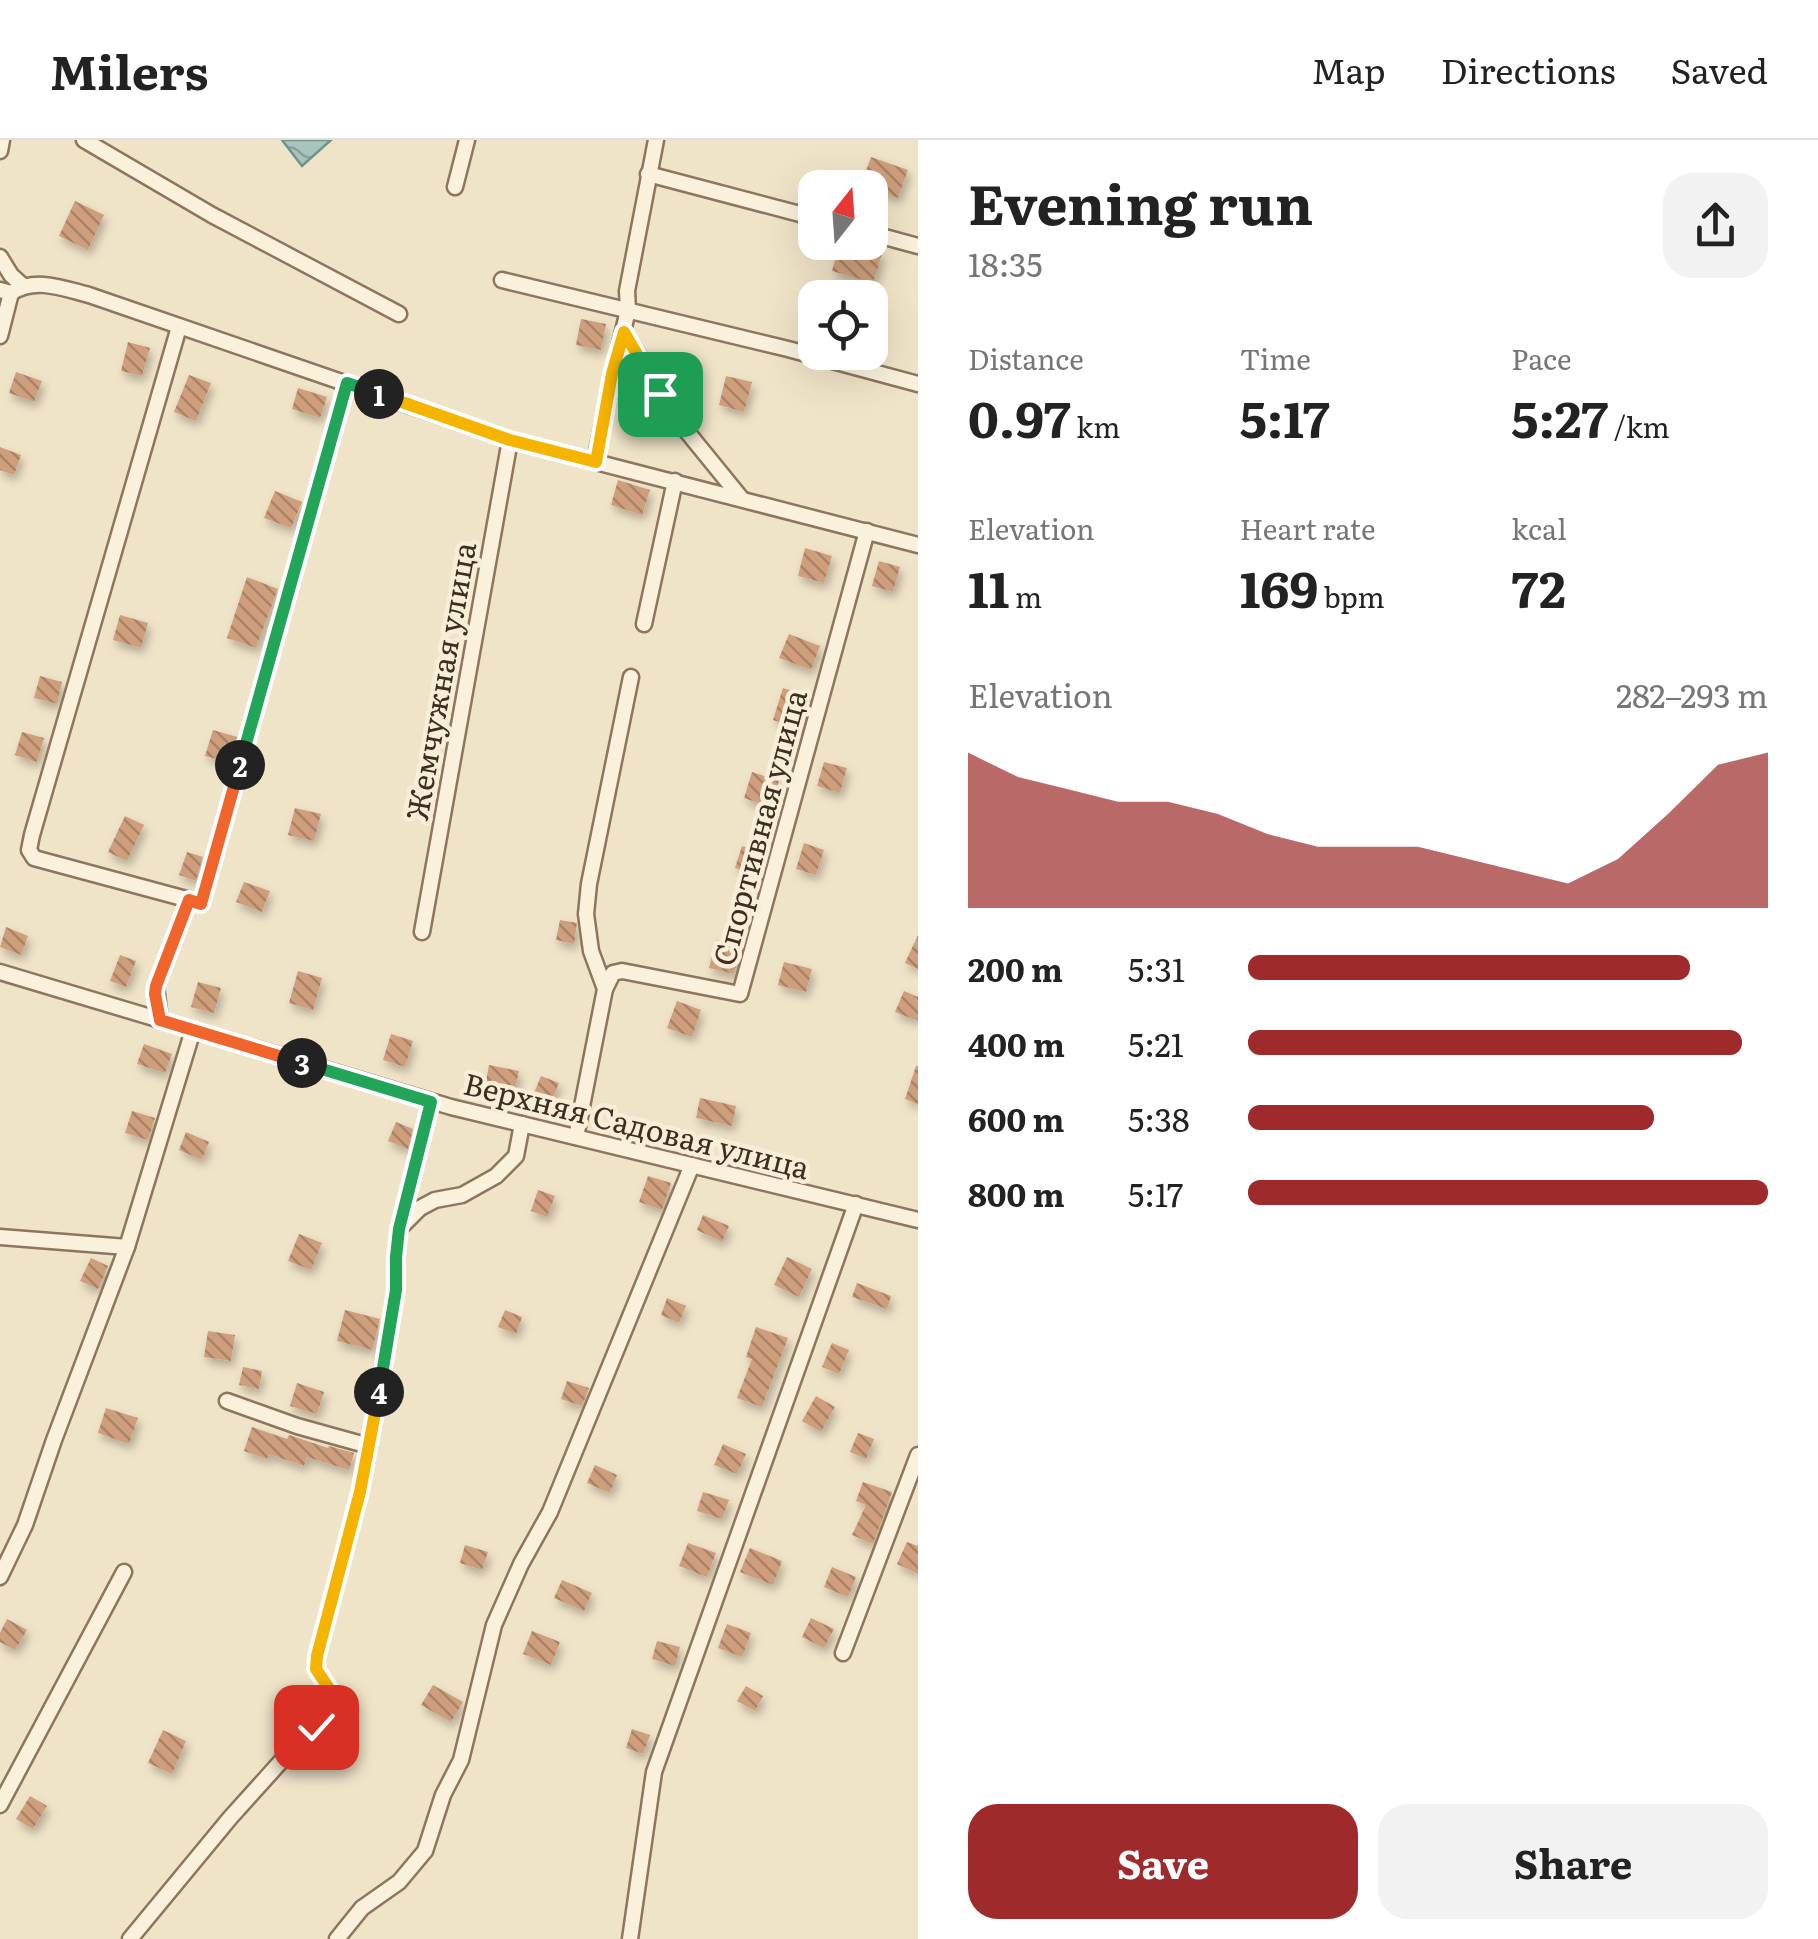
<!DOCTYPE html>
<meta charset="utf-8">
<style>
body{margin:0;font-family:Literata,serif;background:#f2f2f2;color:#222;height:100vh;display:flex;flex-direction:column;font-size:38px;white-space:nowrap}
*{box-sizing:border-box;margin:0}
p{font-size:32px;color:#767676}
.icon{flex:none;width:55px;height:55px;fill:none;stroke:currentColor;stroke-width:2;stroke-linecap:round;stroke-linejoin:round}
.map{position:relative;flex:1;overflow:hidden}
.sheet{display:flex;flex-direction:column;background:#fff;width:900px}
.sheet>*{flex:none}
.needle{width:65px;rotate:17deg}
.tools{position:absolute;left:798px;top:30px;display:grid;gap:20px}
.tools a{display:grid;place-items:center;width:90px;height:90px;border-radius:20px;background:#fff;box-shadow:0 10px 40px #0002;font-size:50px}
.pin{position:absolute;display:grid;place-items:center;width:85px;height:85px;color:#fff;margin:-42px;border-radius:20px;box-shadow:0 5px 15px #0006}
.km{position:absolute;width:50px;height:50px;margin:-25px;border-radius:50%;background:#222;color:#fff;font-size:28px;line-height:50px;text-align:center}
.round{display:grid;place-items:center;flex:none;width:105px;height:105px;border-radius:30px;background:#f2f2f2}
.summary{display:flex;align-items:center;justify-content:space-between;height:170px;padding:0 50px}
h1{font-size:55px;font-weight:700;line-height:75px}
.metrics{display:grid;grid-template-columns:repeat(3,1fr);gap:15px;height:170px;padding:10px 50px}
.metrics div{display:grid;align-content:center}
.metrics b{font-size:50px;font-weight:700}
.metrics small{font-size:28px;font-weight:400}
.metrics p{font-size:28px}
.chart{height:280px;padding:20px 50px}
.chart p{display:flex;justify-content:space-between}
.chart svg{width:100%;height:180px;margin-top:10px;fill:#9e2a2b;opacity:.7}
.button{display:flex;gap:20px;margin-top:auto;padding:20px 50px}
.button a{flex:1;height:115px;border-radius:30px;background:#9e2a2b;color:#fff;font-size:40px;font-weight:700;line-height:115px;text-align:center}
.button a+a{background:#f2f2f2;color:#222}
ul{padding:0 50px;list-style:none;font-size:32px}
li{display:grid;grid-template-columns:160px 120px 1fr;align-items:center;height:75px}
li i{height:25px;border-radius:12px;background:#9e2a2b}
header{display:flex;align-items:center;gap:60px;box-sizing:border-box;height:140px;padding:0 50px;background:#fff;border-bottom:2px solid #e0e0e0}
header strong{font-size:48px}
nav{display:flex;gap:55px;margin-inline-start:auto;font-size:35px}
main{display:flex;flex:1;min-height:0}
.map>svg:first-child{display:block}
</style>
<header>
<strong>Milers</strong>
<nav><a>Map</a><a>Directions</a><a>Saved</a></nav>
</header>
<main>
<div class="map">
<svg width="918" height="1799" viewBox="0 0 918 1799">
<defs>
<pattern id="water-waves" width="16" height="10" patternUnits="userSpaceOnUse" patternTransform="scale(2.5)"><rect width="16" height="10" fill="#a9c4bc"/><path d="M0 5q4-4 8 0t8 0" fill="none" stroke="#8ba098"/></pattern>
<pattern id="building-back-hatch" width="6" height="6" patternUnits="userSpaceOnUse" patternTransform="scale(2.5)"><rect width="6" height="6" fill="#cf9f7d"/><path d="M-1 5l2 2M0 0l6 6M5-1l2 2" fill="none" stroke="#a98266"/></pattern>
<filter id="shadow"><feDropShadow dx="3" dy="5.5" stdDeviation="5" flood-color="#0004"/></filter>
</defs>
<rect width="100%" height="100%" fill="#f0e4c8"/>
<path fill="url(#water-waves)" stroke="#6f938a" stroke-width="2.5" d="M 282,0 L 331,0 L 302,26 Z"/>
<g fill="url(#building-back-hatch)" filter="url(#shadow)">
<path d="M 871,17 L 908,30 L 898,58 L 861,45 Z"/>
<path d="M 75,61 L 104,75 L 88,110 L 59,96 Z"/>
<path d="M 840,102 L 882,114 L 873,143 L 832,131 Z"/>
<path d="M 581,179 L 606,184 L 601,210 L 576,205 Z"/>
<path d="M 128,202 L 150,208 L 142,236 L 121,231 Z"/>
<path d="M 16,232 L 42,241 L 34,262 L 9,253 Z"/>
<path d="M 189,235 L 211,243 L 196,281 L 174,272 Z"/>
<path d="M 726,236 L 752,242 L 744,272 L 719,265 Z"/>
<path d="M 298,248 L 327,257 L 320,278 L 292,269 Z"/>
<path d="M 0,307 L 21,315 L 14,335 L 0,330 Z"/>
<path d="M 618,340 L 650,350 L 642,375 L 611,365 Z"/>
<path d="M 275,351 L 302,362 L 291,388 L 264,378 Z"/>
<path d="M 805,408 L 832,416 L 824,443 L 798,436 Z"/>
<path d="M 879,421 L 900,427 L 893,452 L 872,446 Z"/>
<path d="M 247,437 L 278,449 L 256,508 L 227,498 Z"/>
<path d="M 120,475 L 148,483 L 141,508 L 113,500 Z"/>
<path d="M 789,494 L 820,506 L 811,530 L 779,518 Z"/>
<path d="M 40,536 L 62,542 L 57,564 L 34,558 Z"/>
<path d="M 783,548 L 811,557 L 801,589 L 773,580 Z"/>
<path d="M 213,590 L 237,597 L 229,622 L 205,616 Z"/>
<path d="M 22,592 L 44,598 L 37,622 L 15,615 Z"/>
<path d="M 824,622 L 847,628 L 840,653 L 817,646 Z"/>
<path d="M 752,632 L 779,641 L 770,667 L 744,658 Z"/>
<path d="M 295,668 L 321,674 L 314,701 L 288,695 Z"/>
<path d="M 125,676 L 144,685 L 127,721 L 108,712 Z"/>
<path d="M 804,703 L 824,710 L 816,735 L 796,729 Z"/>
<path d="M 742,706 L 766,714 L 759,736 L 735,728 Z"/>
<path d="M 187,712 L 203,717 L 196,741 L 179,735 Z"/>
<path d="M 244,742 L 270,751 L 262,772 L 236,762 Z"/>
<path d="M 560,780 L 577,783 L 574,804 L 556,800 Z"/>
<path d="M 6,787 L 28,796 L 21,815 L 0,807 Z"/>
<path d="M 918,795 L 918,829 L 905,823 Z"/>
<path d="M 716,800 L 742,806 L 734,834 L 709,828 Z"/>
<path d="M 120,815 L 136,821 L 126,847 L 110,841 Z"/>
<path d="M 784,822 L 812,829 L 806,852 L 778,845 Z"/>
<path d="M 298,831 L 322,838 L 313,870 L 289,863 Z"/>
<path d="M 198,842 L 221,848 L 214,873 L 191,867 Z"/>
<path d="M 904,851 L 918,857 L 918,881 L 895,872 Z"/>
<path d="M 677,861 L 701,870 L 692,897 L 667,888 Z"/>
<path d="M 391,894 L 413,901 L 405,927 L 383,920 Z"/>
<path d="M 144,904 L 172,914 L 165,933 L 137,924 Z"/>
<path d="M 489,925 L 519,931 L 514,954 L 485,948 Z"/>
<path d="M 916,926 L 918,926 L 918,964 L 905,959 Z"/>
<path d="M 541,936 L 559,943 L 550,965 L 532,958 Z"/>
<path d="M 700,958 L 736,966 L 732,986 L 696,978 Z"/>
<path d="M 132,971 L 155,978 L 148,1000 L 125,993 Z"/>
<path d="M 396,982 L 413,989 L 408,1009 L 388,1001 Z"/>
<path d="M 186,992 L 209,1002 L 202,1020 L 179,1010 Z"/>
<path d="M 648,1036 L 671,1043 L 662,1070 L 639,1062 Z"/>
<path d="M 538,1050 L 555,1056 L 547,1077 L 531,1071 Z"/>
<path d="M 703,1075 L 729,1086 L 722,1102 L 697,1090 Z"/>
<path d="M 299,1094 L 322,1103 L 311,1130 L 288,1121 Z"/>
<path d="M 787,1117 L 812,1129 L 799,1157 L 774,1145 Z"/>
<path d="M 91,1118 L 108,1126 L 98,1149 L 80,1141 Z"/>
<path d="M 857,1143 L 891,1156 L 887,1169 L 852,1157 Z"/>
<path d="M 667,1158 L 686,1166 L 679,1183 L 661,1175 Z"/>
<path d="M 345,1170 L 380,1179 L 372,1210 L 337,1201 Z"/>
<path d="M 505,1170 L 522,1177 L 516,1194 L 498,1187 Z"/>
<path d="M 756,1187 L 788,1198 L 762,1267 L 737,1258 L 752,1219 L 746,1217 Z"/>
<path d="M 208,1191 L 235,1195 L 231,1221 L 204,1217 Z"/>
<path d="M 832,1203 L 849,1210 L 839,1234 L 822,1227 Z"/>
<path d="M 243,1227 L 262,1231 L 259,1249 L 239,1245 Z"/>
<path d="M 567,1241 L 589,1248 L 582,1266 L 561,1259 Z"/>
<path d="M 297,1243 L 324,1252 L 317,1274 L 290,1266 Z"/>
<path d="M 816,1256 L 835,1267 L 821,1292 L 802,1281 Z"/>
<path d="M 106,1268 L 138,1278 L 129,1304 L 98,1293 Z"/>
<path d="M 252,1287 L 287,1299 L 289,1295 L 328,1308 L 329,1306 L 354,1313 L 349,1330 L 307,1317 L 304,1326 L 269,1314 L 267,1319 L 244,1311 Z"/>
<path d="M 858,1293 L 874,1299 L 866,1319 L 850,1312 Z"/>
<path d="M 723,1304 L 746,1314 L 737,1334 L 714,1325 Z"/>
<path d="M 595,1325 L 617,1335 L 610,1353 L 587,1343 Z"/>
<path d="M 863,1342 L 892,1352 L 873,1404 L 852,1395 L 866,1365 L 856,1361 Z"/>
<path d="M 703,1352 L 729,1360 L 722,1379 L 697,1371 Z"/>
<path d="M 907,1402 L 918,1406 L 918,1434 L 897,1424 Z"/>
<path d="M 688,1403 L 716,1413 L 707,1437 L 679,1426 Z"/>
<path d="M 465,1405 L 488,1412 L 482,1430 L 460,1423 Z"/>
<path d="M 750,1408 L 782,1421 L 773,1445 L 740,1432 Z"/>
<path d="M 832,1427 L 856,1437 L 848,1457 L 824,1447 Z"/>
<path d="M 562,1440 L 592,1453 L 584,1471 L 554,1458 Z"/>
<path d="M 811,1478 L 834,1489 L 824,1508 L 802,1497 Z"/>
<path d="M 7,1479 L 27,1490 L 15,1510 L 0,1502 L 0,1493 Z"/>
<path d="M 727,1484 L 751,1493 L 742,1517 L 718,1508 Z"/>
<path d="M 532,1491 L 560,1502 L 551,1525 L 523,1514 Z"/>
<path d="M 657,1501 L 680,1507 L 675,1526 L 652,1519 Z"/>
<path d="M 433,1545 L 463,1562 L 451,1582 L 421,1565 Z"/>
<path d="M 746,1546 L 763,1556 L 755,1571 L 737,1561 Z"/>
<path d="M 632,1589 L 650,1595 L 643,1614 L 626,1608 Z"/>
<path d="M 163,1590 L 186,1601 L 172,1634 L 148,1623 Z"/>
<path d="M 30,1656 L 47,1666 L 33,1689 L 16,1679 Z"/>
</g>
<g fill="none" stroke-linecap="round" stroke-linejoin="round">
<defs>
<g id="minor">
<path d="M 84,0 L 212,75 L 399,174"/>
<path d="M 0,11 L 2,0"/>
<path d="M 648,34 L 815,78"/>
<path d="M 455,47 L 467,0"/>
<path d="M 870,93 L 918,106"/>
<path d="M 0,117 L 11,135 L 22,145"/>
<path d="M 502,140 L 788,209 L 918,244"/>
<path d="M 0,150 L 11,153 C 35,137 62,148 89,155 L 510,300 L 918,405"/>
<path d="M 179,187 L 32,695 L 29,710 L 34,718 L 201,763 L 347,243"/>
<path d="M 624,192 L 680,283 L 741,358"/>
<path d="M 0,196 L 11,153"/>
<path d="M 595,321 L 613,234 L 628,170 L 627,151 L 656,0"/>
<path d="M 644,484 L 675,341"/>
<path d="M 422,792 L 510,300"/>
<path d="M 0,832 L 451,967 L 918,1080"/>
<path d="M 605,849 L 613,833 L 622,831 L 740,854 L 867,391"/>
<path d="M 160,880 L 156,846 L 189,760"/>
<path d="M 576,997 L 605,849 L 591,811 L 586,774 L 589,744 L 631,537"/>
<path d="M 403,1085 L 420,1068 L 435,1060 L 462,1055 L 496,1036 L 516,1016 L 522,984"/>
<path d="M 0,1097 L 127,1107"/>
<path d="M 227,1261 L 297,1286 L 369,1306 L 396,1150 L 396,1117 L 399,1089 L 431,962"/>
<path d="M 0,1437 L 25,1385 L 54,1300 L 127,1107 L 193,890"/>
<path d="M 843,1513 L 918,1315"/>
<path d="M 0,1665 L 124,1432"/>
<path d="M 130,1799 L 230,1678 L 293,1608 L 316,1587 L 336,1559 L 316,1529 L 317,1516 L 360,1352 L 369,1306"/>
<path d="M 337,1799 L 362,1768 L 399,1742 L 425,1711 L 443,1655 L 461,1620 L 494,1485 L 521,1424 L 550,1372 L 692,1025"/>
<path d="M 630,1799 L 654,1632 L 856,1064"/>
</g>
</defs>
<use href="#minor" stroke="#8d765c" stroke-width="19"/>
<use href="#minor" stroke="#faf1dc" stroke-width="14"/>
</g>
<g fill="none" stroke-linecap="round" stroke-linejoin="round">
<defs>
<path id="split-1" d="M 379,254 L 510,300 L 596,322 L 612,234 L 624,192 L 660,254"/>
<path id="split-2" d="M 240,625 L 347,243 L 379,254"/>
<path id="split-3" d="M 240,625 L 201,764 L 189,760 L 156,846 L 155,854 L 160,880 L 302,923"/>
<path id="split-4" d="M 302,923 L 431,962 L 399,1089 L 396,1117 L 396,1150 L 379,1252"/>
<path id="split-5" d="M 316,1587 L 336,1559 L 316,1529 L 317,1516 L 360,1352 L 379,1252"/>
</defs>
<use href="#split-1" stroke="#fff" stroke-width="20"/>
<use href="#split-2" stroke="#fff" stroke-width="20"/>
<use href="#split-3" stroke="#fff" stroke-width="20"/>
<use href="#split-4" stroke="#fff" stroke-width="20"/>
<use href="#split-5" stroke="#fff" stroke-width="20"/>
<use href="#split-1" stroke="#f5b400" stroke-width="12"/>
<use href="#split-2" stroke="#22a559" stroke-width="12"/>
<use href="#split-3" stroke="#f0652b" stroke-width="12"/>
<use href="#split-4" stroke="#22a559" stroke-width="12"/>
<use href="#split-5" stroke="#f5b400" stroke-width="12"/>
</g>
<g text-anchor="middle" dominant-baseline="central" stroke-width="9" stroke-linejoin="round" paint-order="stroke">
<g font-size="30" fill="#3d2e20" stroke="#f7eed8">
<text transform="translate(439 541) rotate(-80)">Жемчужная улица</text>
<text transform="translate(758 687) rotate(-75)">Спортивная улица</text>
<text transform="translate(637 984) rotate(14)">Верхняя Садовая улица</text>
</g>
</g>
</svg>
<div class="tools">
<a><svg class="needle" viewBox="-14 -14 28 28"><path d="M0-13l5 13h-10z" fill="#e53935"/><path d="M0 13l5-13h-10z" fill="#767676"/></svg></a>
<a><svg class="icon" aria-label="locate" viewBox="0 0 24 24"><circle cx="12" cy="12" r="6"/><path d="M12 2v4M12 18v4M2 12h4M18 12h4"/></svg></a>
</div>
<div class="pin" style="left:660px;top:254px;background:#1e9e55"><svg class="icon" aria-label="arrive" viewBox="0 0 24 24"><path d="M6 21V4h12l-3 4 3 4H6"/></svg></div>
<div class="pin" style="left:316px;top:1587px;background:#d93025"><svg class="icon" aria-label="check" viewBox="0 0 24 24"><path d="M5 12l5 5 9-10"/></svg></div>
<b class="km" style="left:379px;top:254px">1</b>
<b class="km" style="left:240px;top:625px">2</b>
<b class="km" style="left:302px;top:923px">3</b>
<b class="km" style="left:379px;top:1252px">4</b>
</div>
<section class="sheet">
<div class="summary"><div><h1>Evening run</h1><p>18:35</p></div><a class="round"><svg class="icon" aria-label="share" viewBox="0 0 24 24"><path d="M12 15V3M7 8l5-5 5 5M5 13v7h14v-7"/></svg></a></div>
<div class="metrics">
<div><p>Distance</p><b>0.97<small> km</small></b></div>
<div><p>Time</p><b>5:17</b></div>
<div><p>Pace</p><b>5:27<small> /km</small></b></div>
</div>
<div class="metrics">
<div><p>Elevation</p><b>11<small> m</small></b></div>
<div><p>Heart rate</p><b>169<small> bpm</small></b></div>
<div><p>kcal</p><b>72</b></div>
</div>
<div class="chart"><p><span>Elevation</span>282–293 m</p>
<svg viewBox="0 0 160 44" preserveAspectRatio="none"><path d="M0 44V6L10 12L20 15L30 18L40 18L50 21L60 26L70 29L80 29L90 29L100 32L110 35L120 38L130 32L140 21L150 9L160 6V44z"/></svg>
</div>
<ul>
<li><b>200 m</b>5:31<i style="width:85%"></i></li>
<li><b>400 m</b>5:21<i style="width:95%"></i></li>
<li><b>600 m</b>5:38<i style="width:78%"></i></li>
<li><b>800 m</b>5:17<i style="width:100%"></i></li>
</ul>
<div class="button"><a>Save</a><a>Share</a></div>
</section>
</main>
